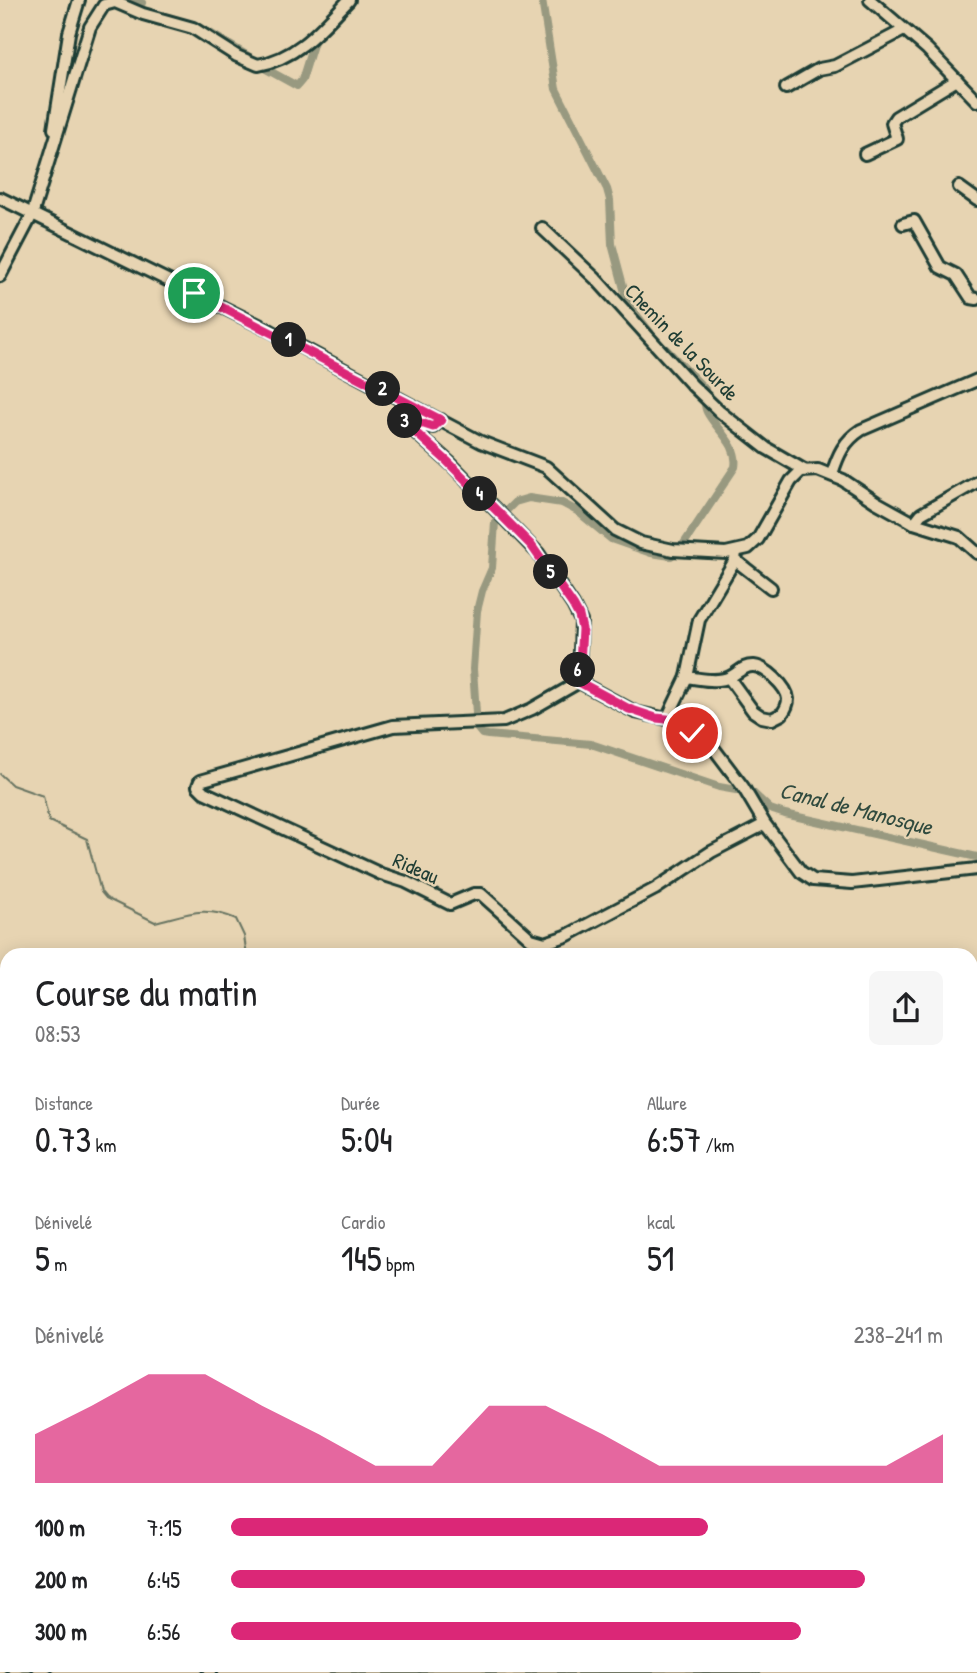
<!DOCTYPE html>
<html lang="fr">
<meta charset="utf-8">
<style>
body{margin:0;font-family:"Patrick Hand",sans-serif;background:#f6f6f6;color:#202124;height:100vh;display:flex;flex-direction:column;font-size:26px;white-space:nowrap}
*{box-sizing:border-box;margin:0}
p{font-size:23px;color:#757577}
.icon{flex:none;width:38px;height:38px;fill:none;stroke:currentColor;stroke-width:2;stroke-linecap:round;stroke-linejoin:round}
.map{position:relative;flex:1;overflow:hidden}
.drawer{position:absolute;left:0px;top:948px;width:978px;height:724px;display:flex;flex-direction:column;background:#fff;border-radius:21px 21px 0 0;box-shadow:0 4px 18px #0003}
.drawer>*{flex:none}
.pin{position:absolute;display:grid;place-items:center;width:60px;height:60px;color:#fff;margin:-30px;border:4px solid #fff;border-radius:50%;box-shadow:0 2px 7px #0007}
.km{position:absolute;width:35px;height:35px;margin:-18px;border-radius:50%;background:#222;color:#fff;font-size:19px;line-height:35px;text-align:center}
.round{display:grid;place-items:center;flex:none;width:74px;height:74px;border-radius:10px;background:#f6f6f6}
.summary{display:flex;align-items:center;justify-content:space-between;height:119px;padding:0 35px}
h1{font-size:38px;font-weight:600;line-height:52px}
.figures{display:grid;grid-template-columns:repeat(3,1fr);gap:10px;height:119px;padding:7px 35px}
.figures div{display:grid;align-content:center}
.figures b{font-size:35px;font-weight:600}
.figures small{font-size:19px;font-weight:400}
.figures p{font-size:19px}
.chart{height:196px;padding:14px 35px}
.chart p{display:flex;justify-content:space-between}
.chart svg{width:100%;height:126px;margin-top:7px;fill:#db2777;opacity:.7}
ul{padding:0 35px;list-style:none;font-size:23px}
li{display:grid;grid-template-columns:112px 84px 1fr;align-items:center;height:52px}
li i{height:18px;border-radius:9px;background:#db2777}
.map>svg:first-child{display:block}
</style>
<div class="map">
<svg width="977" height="1673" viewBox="0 0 977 1673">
<rect width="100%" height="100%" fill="#e7d4b2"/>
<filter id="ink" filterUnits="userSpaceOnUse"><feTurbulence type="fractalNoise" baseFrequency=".0143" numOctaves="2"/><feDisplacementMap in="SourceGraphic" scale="14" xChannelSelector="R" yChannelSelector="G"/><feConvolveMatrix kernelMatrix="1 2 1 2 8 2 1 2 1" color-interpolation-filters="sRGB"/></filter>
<g filter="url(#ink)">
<path fill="#c6bb9d" stroke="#727c68" stroke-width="2" d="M 346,1666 L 761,1666 L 760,1673 L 329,1673 Z"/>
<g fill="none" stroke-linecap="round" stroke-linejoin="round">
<path stroke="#687462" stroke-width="2" d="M 0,774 L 12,785 L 43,796 L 49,821 L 87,839 L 101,892 L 106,898 L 155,922 C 188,914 204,905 236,919 L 244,936 L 247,956"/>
<g stroke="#989980" stroke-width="8">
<path d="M 134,0 L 142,3"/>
<path d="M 542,0 L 556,89 L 607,189 L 610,200 L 612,244 L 628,304 L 650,332"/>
<path d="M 205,30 L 248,56"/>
<path d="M 266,69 L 297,86 L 302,80 L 315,38"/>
<path d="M 666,349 L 705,389 C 706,397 703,405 707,412 C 716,430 739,444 735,467 L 683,545 L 671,556 L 651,553 L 611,539 L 577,511 L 562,503 L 529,498 L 515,502 L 495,522 L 492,568 L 482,591 L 477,611 L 473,669 L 477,728 L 482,734 L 488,735 L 591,744 L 719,787 L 753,793 L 770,809 L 785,814 L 977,857"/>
<path d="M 24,1673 L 34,1666"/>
</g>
<defs>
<g id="minor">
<path d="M 870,0 L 927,49 L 977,101"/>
<path d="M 786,88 L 819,69 L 835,66 L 904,30"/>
<path d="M 54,129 L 69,33 L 79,0"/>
<path d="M 865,154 L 897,139 L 892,123 L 896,117 L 957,80"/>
<path d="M 959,187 L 977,200"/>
<path d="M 0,198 L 271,331 L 481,442 L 546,467 L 615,530 L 641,543 L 673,550 L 726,553 L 748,548 L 758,539 L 791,481 L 801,471 L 818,470 L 843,480 L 876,502 L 914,523 L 959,537 L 977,553"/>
<path d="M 903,224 L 914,221 L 940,267 L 956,275 L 971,298 L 977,299"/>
<path d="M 542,228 L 596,279 L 692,385 L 720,412 L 766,448 L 804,470"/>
<path d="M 0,276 L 32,215 L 90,27 L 104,5 L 115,2 L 143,14 L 193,28 L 237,56 L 258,65 C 297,59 323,27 349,0"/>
<path d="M 441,420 L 433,427 L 409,419 L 405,423 L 451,464 L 538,553 L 573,605 L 581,621 L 579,682"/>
<path d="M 832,474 C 838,455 844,441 861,430 L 977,380"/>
<path d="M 914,523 L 921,514 L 977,482"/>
<path d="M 735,560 L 771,588"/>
<path d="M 687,677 C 699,679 718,683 730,677 C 738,673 744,665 754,666 C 766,667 787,687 788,699 C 788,705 785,710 782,714 L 772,719 L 762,717 L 753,711 L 729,678"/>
<path d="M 667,719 L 687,677 L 699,620 L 735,560 L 736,552"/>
<path d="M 765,824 L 711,852 L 655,889 L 566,936 L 545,943 L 531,939 L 481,894 L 474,894 L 450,904 L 406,882 L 381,874 L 204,792 L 198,786 L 200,781 L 393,726 L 504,721 L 532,709 L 579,682 L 635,712 L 667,719 L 699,737 L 715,750 L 743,787 L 765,824 L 801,872 L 813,880 L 852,883 L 977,869"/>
<path d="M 971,997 L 977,994"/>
<path d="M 0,1156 L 7,1173"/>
<path d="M 971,1165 L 977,1165"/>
<path d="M 0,1264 L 7,1260"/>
<path d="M 971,1333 L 977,1342"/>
<path d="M 977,1370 L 977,1373"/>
<path d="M 971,1413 L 977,1401"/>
<path d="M 0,1651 L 6,1661 L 0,1669"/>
<path d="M 208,1666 L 211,1673"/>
<path d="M 38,1673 L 48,1666"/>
</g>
</defs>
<use href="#minor" stroke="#1f3d34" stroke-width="16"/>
<use href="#minor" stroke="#e7d4b2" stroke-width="10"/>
</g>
</g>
<g fill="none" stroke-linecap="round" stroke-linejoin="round" filter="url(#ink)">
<defs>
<path id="route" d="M 194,293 L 441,420 L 433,427 L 409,419 L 405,423 L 447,461 L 531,545 L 573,605 L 579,616 L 582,629 L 579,682 L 629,709 L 656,718 L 667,719 L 692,733"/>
</defs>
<use href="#route" stroke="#fff" stroke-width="14"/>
<use href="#route" stroke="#db2777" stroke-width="9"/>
</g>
<g text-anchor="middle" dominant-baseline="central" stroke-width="5" stroke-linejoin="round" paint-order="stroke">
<g font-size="21" fill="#1f3d34" stroke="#e7d4b2">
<text transform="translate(682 342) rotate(46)">Chemin de la Sourde</text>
<text transform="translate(416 868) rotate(24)">Rideau</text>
</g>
<g font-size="23" font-style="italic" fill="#314b3f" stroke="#e7d4b2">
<text transform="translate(856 808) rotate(14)">Canal de Manosque</text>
</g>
</g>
</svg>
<div class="pin" style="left:194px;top:293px;background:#1e9e55"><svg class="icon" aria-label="arrive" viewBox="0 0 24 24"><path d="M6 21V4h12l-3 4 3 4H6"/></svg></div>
<div class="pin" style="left:692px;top:733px;background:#d93025"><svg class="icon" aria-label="check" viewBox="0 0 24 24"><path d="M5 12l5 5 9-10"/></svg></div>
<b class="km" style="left:289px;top:340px">1</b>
<b class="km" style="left:383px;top:389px">2</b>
<b class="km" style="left:405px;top:421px">3</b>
<b class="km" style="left:480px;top:494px">4</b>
<b class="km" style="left:551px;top:572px">5</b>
<b class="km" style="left:578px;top:670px">6</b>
<section class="drawer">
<div class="summary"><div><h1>Course du matin</h1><p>08:53</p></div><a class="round"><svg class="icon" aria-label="share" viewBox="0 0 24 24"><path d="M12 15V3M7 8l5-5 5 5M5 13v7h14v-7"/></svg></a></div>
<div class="figures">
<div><p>Distance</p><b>0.73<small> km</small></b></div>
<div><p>Durée</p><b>5:04</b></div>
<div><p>Allure</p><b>6:57<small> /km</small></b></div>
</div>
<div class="figures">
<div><p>Dénivelé</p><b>5<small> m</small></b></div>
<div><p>Cardio</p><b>145<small> bpm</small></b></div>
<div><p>kcal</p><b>51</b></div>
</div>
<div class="chart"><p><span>Dénivelé</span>238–241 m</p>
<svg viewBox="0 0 160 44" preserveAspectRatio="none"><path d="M0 44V27L10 17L20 6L30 6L40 17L50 27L60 38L70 38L80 17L90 17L100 27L110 38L120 38L130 38L140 38L150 38L160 27V44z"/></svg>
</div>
<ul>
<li><b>100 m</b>7:15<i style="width:67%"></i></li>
<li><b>200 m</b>6:45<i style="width:89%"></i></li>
<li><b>300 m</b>6:56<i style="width:80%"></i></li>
</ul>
</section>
</div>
